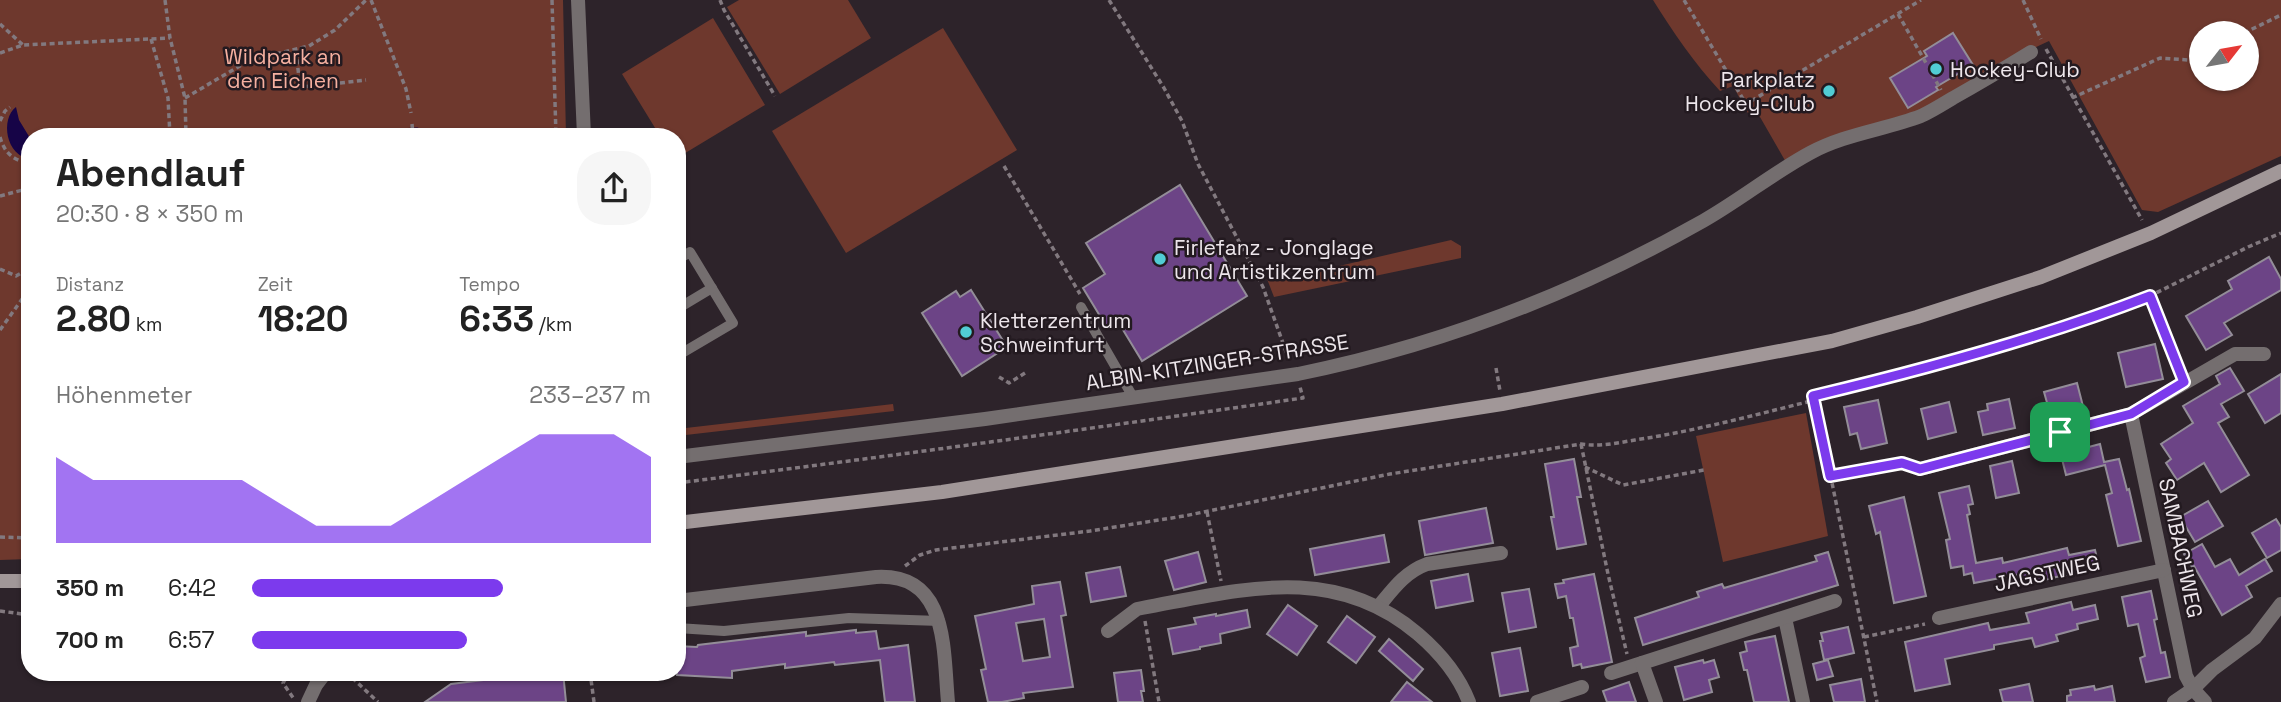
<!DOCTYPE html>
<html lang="de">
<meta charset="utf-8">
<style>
body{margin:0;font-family:"Space Grotesk",sans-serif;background:#f6f6f6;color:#222;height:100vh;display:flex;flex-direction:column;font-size:26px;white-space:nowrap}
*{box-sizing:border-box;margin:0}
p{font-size:23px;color:#767676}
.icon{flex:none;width:38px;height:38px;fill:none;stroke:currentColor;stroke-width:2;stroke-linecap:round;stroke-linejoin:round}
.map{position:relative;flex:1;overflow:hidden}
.panel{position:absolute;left:21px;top:128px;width:665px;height:553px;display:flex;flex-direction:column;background:#fff;border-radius:28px;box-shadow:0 2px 5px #0004}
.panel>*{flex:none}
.needle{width:46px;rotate:59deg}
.controls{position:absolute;left:2189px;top:21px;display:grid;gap:14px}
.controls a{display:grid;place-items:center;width:70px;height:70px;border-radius:50%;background:#fff;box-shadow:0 2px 5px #0004;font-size:35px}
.pin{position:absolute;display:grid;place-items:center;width:60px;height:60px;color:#fff;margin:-30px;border-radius:14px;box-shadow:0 4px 10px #0006}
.round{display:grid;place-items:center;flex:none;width:74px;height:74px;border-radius:28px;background:#f6f6f6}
.head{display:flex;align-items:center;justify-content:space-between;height:119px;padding:0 35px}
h1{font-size:38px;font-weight:700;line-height:52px}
.figures{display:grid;grid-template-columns:repeat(3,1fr);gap:10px;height:119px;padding:7px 35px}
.figures div{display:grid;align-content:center}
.figures b{font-size:35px;font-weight:700}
.figures small{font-size:19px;font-weight:400}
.figures p{font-size:19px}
.chart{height:196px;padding:14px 35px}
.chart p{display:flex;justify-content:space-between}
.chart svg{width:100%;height:126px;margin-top:7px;fill:#7c3aed;opacity:.7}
ul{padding:0 35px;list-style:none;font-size:23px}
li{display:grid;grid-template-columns:112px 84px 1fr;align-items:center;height:52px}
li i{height:18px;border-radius:9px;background:#7c3aed}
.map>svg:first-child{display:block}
</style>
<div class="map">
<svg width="2281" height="702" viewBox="0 0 2281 702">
<rect width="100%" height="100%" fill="#2d232a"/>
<g fill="#6e382d" fill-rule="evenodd">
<path d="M 0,0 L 563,0 L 566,136 L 30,136 L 30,559 L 0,560 Z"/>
<path d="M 739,0 L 848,0 L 871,38 L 780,94 L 727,7 Z"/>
<path d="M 1653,0 L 2281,0 L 2281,156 L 2158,212 L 2142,210 L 2049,41 L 2034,48 L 1923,113 L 1787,164 L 1760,117 L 1749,115 L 1733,86 L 1720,91 C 1694,63 1673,32 1653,0 ZM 2202,33 L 2247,33 L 2247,79 L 2202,79 Z"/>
<path d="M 713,18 L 765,105 L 677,158 L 677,136 L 660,136 L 622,74 Z"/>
<path d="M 943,28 L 1017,150 L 846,253 L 772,131 Z"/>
<path d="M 1451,240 L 1461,246 L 1461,258 L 1274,297 L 1267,279 L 1283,279 Z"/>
<path d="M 893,404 L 894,411 L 677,436 L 677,429 Z"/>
<path d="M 1806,413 L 1828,536 L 1723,562 L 1696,436 Z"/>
</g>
<path fill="#160447" d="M 16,107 L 19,120 L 30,138 L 30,159 C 6,156 0,119 16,107 Z"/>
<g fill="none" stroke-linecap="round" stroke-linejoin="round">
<path stroke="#160447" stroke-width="5" d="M 379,136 L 381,132 L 417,130 L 421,136"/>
</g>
<g fill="#6c4486" stroke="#938d98" stroke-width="2" fill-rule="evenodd">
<path d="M 1953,33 L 1973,65 L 1936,87 L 1938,90 L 1908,108 L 1890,78 L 1927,56 L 1924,51 Z"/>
<path d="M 1180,185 L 1247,296 L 1142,361 L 1117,320 L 1106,326 L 1083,288 L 1105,274 L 1086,243 Z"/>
<path d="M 2269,257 L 2281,279 L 2281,290 L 2224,323 L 2232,335 L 2206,350 L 2186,316 L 2232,289 L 2228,281 Z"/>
<path d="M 971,290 L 1007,347 L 962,376 L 922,313 L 956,291 L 960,297 Z"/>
<path d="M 2155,344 L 2163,379 L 2126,387 L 2118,353 Z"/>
<path d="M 2230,368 L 2244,391 L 2221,404 L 2229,417 L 2218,423 L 2249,475 L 2221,492 L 2204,463 L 2177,480 L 2166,463 L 2171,459 L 2161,444 L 2193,423 L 2183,406 L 2220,384 L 2216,376 Z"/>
<path d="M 2281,374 L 2281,413 L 2265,423 L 2248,394 Z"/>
<path d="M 2077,383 L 2085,414 L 2053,424 L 2044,392 Z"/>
<path d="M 2009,399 L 2015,428 L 1983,435 L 1978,412 L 1988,410 L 1987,404 Z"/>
<path d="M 1878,400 L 1887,443 L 1861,449 L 1857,433 L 1850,435 L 1844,407 Z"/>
<path d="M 1949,402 L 1956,432 L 1928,439 L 1921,409 Z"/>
<path d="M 2078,438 L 2081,449 L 2100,444 L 2104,462 L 2119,459 L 2127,490 L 2129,489 L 2141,541 L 2118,546 L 2106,495 L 2112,493 L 2105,465 L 2066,475 L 2058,443 Z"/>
<path d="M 1574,459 L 1581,497 L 1577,497 L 1586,544 L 1557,549 L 1551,517 L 1554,517 L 1545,464 Z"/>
<path d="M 2012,461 L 2019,493 L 1996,498 L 1990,466 Z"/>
<path d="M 1969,486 L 1973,504 L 1968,505 L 1970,514 L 1967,515 L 1976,563 L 2002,558 L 2003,563 L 2067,548 L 2069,555 L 2095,550 L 2098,563 L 2072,569 L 2073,573 L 2019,586 L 2016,575 L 1974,583 L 1972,573 L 1964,575 L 1963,566 L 1951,568 L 1946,540 L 1950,539 L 1939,493 Z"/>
<path d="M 1904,497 L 1926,596 L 1894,603 L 1880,532 L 1876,534 L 1869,506 Z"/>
<path d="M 2208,501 L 2223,526 L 2195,542 L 2180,517 Z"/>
<path d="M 1486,508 L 1493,543 L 1425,555 L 1419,521 Z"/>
<path d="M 2276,519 L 2281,527 L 2281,550 L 2267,558 L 2252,533 Z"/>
<path d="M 1384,535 L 1389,562 L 1315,575 L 1310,549 Z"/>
<path d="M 2202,544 L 2215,567 L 2230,559 L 2239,575 L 2265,559 L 2272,571 L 2246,586 L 2252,597 L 2222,615 L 2194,566 L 2192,567 L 2184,554 Z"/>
<path d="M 1198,552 L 1206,582 L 1174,590 L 1165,561 Z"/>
<path d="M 1828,552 L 1838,585 L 1643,645 L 1635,618 L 1699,597 L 1697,592 L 1722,584 L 1724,588 L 1817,561 L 1815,556 Z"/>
<path d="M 1120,567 L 1126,596 L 1091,602 L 1086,573 Z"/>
<path d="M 1468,574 L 1473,601 L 1436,608 L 1431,581 Z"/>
<path d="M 1594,574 L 1612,662 L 1582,668 L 1581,664 L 1573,666 L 1570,648 L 1578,646 L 1573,618 L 1570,618 L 1566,596 L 1558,598 L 1555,584 L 1564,583 L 1563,580 Z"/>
<path d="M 1060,582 L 1066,615 L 1061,616 L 1073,687 L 1023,693 L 1024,698 L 1002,702 L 988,702 L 981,670 L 986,669 L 975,616 L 1034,604 L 1032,586 ZM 1044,619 L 1050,657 L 1023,661 L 1016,623 Z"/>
<path d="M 1529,589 L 1536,627 L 1509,632 L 1502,593 Z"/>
<path d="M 2151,591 L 2157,619 L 2154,620 L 2161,653 L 2165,652 L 2170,677 L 2146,682 L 2140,658 L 2145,656 L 2138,624 L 2128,626 L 2122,597 Z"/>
<path d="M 2071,602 L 2073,610 L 2095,605 L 2098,619 L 2077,624 L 2078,629 L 2056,635 L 2058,641 L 2035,647 L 2032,638 L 1994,645 L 1994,649 L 1945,659 L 1950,684 L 1915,691 L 1905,642 L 1988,623 L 1990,630 L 2029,623 L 2026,613 Z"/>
<path d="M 1288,605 L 1317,626 L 1297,655 L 1267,634 Z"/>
<path d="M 1247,610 L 1250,627 L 1220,634 L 1221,643 L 1200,647 L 1200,649 L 1173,654 L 1168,629 L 1196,624 L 1194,618 L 1216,614 L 1216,616 Z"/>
<path d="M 1347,616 L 1375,637 L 1356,663 L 1328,642 Z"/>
<path d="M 1848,627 L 1854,653 L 1824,660 L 1820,641 L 1823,641 L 1821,633 Z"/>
<path d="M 856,630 L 856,633 L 876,631 L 879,649 L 908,645 L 915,702 L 885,702 L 880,660 L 835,665 L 834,662 L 785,668 L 785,664 L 732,671 L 732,678 L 677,675 L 677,646 L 697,647 L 698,645 L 806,632 L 806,636 Z"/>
<path d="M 1775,636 L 1789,702 L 1754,702 L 1747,670 L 1744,670 L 1740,653 L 1747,651 L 1745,642 Z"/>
<path d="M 1389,639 L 1423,669 L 1413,681 L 1379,651 Z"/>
<path d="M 1520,648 L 1528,691 L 1500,696 L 1492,653 Z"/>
<path d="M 1703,660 L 1704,663 L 1714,660 L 1719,677 L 1709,680 L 1712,692 L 1684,700 L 1675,667 Z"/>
<path d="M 1828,660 L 1833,676 L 1817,680 L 1813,664 Z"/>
<path d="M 1141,670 L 1144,691 L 1141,691 L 1143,702 L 1118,702 L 1114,673 Z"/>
<path d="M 532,672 L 563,672 L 566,702 L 425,702 L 451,684 L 532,674 Z"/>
<path d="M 1861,679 L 1865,702 L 1834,702 L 1830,685 Z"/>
<path d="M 1407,682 L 1432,702 L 1391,702 Z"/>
<path d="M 1629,682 L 1636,702 L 1607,702 L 1603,691 Z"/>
<path d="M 2029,684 L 2033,702 L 2003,702 L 2000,690 Z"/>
<path d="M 2094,686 L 2095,690 L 2112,686 L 2115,702 L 2067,702 L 2067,696 L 2071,695 L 2070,690 Z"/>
</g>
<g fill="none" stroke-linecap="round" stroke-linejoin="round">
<g stroke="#82797f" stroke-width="3.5" stroke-dasharray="5 3.5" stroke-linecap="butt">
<path d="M 165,0 L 170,38 L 185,98 L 186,136"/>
<path d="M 371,0 L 406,89 L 411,113"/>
<path d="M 552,0 L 556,136"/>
<path d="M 720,0 L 724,10 L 775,96"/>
<path d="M 1109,0 L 1164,88 L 1182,121 L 1198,164 L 1263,287 L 1289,360"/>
<path d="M 1684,0 L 1746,104 L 1921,0"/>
<path d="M 2023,0 L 2041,39"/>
<path d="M 1898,14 L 1926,63"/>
<path d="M 0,24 L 23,45"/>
<path d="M 2244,33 L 2281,15"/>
<path d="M 151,39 L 168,98 L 170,136"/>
<path d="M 2046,49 L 2142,220"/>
<path d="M 296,51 L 300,87 L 324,85"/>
<path d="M 0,53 L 23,45 L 170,38"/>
<path d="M 1932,74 L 1941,90"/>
<path d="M 340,83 L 366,80"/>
<path d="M 185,98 L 250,60 L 309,46 L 335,30 L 366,0"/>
<path d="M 2072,98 L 2160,58 L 2202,61"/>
<path d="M 0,121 L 5,111 L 10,107"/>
<path d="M 412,124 L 413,136"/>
<path d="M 0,137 C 4,152 13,161 30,163"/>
<path d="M 1004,166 L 1080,294"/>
<path d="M 0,196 L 30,188"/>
<path d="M 0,269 L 16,276 L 30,268"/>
<path d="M 2150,296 L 2180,371"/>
<path d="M 0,330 L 30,288"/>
<path d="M 1496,368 L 1500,391"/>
<path d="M 999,377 L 1009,383 L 1025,373"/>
<path d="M 1815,400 L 1877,702"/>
<path d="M 1581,444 L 1608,574 L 1627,654"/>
<path d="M 1585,467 L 1623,485 L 1704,470"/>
<path d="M 1831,476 L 1902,463 L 1908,465"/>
<path d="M 677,483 C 886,457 1095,428 1303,398 L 1300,387"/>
<path d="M 1207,512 L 1221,581"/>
<path d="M 0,537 L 30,538"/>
<path d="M 905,566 L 920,555 L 936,550 L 1090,531 L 1184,516 L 1390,474 L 1581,444 C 1599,447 1617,443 1635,440 C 1695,431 1755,415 1815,400 L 1813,396 L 1881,380 L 2089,320 L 2150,296 L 2248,247 L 2281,233"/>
<path d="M 0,611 L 30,615"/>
<path d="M 1145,621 L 1159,702"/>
<path d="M 1864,637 L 1925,624"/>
<path d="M 290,672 L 283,683 L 294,699"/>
<path d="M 346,672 L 378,702"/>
<path d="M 590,672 L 594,702"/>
</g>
<g stroke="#746e6f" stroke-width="10">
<path d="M 677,260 L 690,252 L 733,323 L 677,356"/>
<path d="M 1081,307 L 1133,397"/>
<path d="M 677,309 L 712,288"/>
<path d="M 677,628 L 724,631 L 849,618 L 940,621"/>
</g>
<g stroke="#746e6f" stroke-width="14">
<path d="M 578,0 L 584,136"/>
<path d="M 2131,414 L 2186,676 L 2193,689 L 2205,702"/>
<path d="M 677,457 L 985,419 L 1298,374 C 1441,345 1576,293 1703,221 C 1740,200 1773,173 1810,153 C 1845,134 1884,130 1921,116 C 1932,111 1943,104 1953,98 C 1980,83 2005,68 2031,52"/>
<path d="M 1920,469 L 2131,414 L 2235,354 L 2264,354"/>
<path d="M 677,601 L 876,577 C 949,573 943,650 948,702"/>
<path d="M 1379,606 C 1393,589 1405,572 1427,564 L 1501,553"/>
<path d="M 1785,618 L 1803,702"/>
<path d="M 1939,618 L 2164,570"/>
<path d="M 1108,631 L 1137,609 L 1142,608 C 1241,590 1333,562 1418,634 C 1439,652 1459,676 1469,702"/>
<path d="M 1611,673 L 1642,663"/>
<path d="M 308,702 L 316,685 L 326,672"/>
<path d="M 1537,702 L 1582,687"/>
<path d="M 1656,702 L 1642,663 L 1835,601"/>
<path d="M 2174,702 L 2193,689 L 2212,670 L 2255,638 L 2281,604"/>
</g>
<g stroke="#a19798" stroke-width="14">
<path d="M 677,523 L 942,492 L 1502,404 L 1832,341 L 1917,317 L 2041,277 L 2151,233 L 2281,171"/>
<path d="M 0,581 L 30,581"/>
</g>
</g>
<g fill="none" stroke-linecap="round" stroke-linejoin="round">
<defs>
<path id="route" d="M 2150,296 L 2184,382 L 2131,414 L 1920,469 L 1902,463 L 1830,476 L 1813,396 C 1927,369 2041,338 2150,296 Z"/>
</defs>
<use href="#route" stroke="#fff" stroke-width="14"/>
<use href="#route" stroke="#7c3aed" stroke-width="9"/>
</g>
<g fill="#51ccd4" stroke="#231a20" stroke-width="2.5">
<circle cx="1936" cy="69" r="7"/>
<circle cx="1829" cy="91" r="7"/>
<circle cx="1160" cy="259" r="7"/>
<circle cx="966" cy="332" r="7"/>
</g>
<g text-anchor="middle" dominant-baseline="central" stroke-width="5" stroke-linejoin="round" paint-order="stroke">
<g font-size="21" fill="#f6b0a0" stroke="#231a20">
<text x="283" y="56">Wildpark an<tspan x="283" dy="24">den Eichen</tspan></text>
</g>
<g font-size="21" fill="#ede6eb" stroke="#231a20" text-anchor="start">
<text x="1950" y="69">Hockey-Club</text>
<text x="1815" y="79" text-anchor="end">Parkplatz<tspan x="1815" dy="24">Hockey-Club</tspan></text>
<text x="1174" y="247">Firlefanz - Jonglage<tspan x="1174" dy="24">und Artistikzentrum</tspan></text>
<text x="980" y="320">Kletterzentrum<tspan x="980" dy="24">Schweinfurt</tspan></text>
</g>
<g font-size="21" fill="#ede6eb" stroke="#231a20">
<text transform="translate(1217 362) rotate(-9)">ALBIN-KITZINGER-STRASSE</text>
<text transform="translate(2181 548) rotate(78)">SAMBACHWEG</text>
<text transform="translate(2047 573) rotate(-12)">JAGSTWEG</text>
</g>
</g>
</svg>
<div class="controls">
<a><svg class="needle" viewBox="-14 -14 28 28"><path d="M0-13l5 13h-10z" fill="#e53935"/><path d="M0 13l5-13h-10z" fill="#767676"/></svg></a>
</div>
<div class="pin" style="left:2060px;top:432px;background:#1e9e55"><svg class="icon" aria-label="arrive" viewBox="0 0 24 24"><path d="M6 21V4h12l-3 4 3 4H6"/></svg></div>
<section class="panel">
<div class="head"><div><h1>Abendlauf</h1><p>20:30 · 8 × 350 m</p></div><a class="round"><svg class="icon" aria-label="share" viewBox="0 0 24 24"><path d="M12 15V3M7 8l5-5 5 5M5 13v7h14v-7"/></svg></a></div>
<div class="figures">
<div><p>Distanz</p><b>2.80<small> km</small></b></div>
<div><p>Zeit</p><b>18:20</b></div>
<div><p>Tempo</p><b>6:33<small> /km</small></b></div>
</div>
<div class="chart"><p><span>Höhenmeter</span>233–237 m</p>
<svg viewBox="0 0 160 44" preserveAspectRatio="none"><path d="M0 44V14L10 22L20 22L30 22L40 22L50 22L60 30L70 38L80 38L90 38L100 30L110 22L120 14L130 6L140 6L150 6L160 14V44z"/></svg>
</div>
<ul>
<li><b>350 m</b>6:42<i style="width:63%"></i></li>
<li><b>700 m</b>6:57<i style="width:54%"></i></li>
</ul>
</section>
</div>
